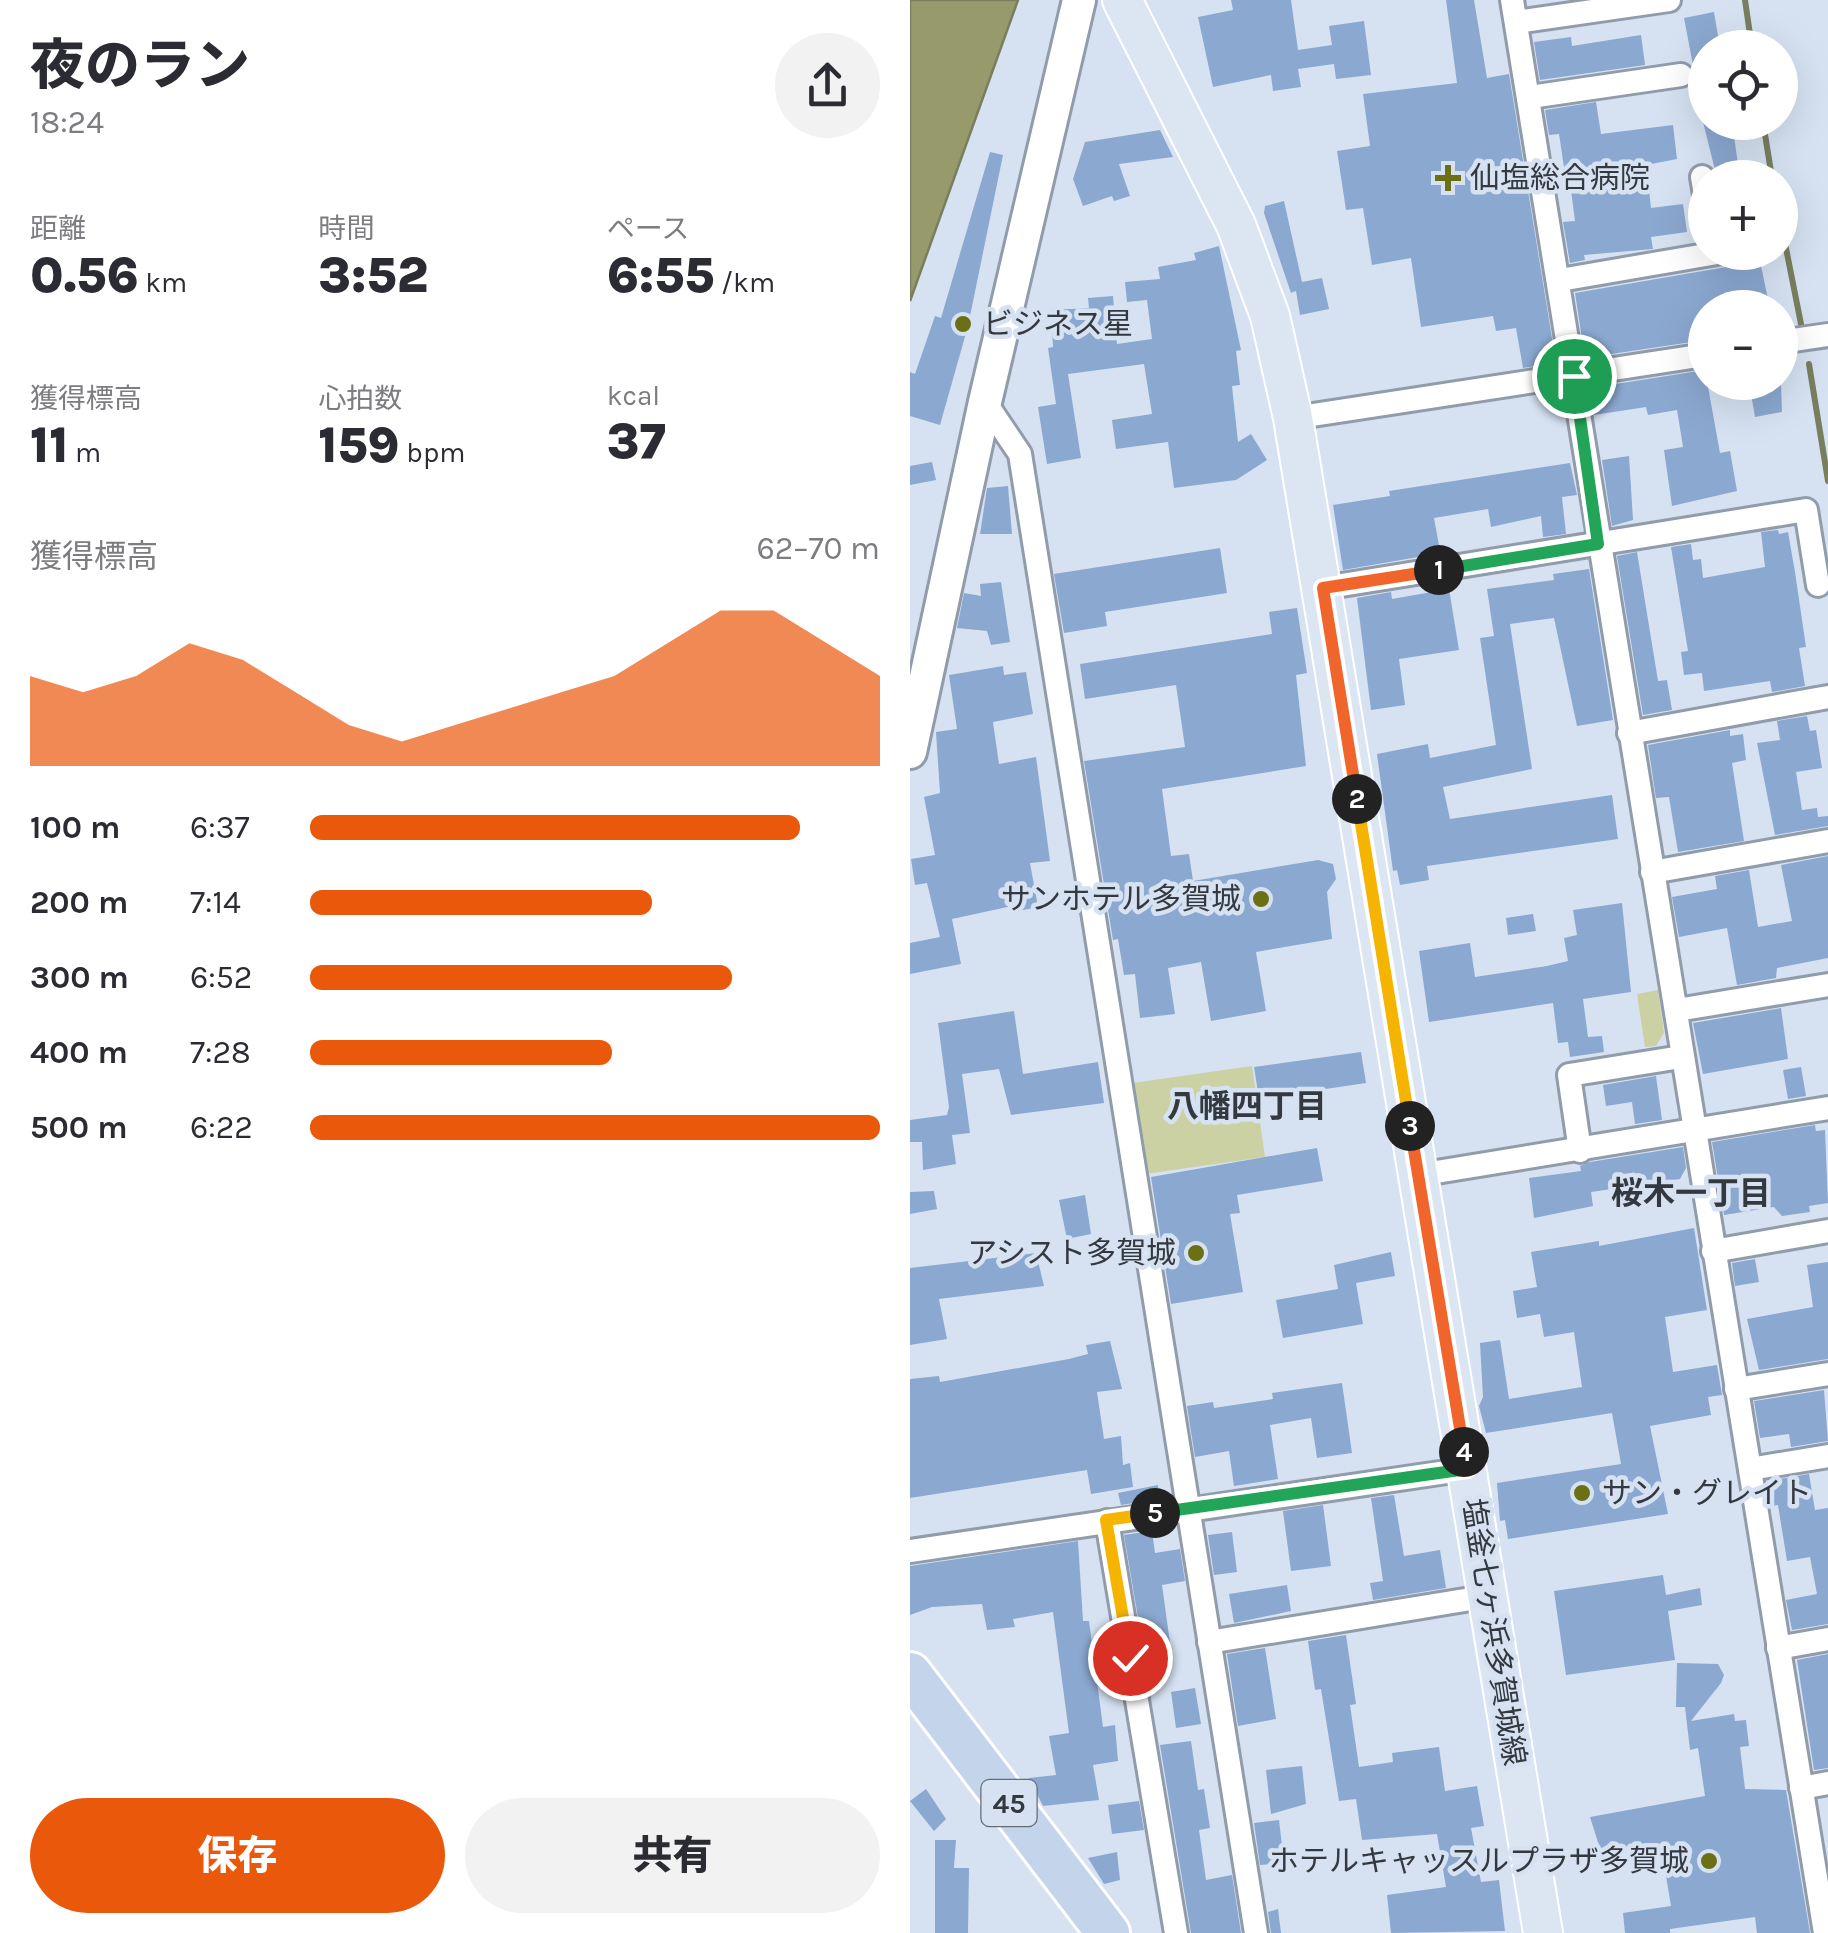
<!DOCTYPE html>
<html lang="ja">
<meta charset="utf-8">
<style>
body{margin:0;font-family:Karla,"Noto Sans JP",sans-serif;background:#f2f2f3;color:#2b2b33;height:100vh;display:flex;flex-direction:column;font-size:38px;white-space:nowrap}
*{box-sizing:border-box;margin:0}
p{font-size:32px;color:#7c7c81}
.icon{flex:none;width:55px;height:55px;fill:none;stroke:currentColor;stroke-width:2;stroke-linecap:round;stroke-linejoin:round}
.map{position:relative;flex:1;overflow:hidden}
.sheet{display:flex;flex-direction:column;background:#fff;width:910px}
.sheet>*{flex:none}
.tools{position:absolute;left:778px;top:30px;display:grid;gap:20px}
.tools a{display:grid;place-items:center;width:110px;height:110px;border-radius:50%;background:#fff;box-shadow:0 10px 40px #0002;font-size:50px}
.pin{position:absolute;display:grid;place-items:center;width:85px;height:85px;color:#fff;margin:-42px;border:5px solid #fff;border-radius:50%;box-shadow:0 2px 10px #0007}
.km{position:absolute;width:50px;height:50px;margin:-25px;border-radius:50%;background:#222;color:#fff;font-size:28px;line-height:50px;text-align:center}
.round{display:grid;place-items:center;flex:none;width:105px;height:105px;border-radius:52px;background:#f2f2f3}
.summary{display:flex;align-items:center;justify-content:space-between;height:170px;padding:0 30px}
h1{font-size:55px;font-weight:800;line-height:75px}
.figures{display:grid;grid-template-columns:repeat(3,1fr);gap:15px;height:170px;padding:10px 30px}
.figures div{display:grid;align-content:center}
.figures b{font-size:50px;font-weight:800}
.figures small{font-size:28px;font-weight:400}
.figures p{font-size:28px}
.chart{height:280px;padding:20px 30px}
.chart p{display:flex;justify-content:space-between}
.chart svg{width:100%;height:180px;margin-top:10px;fill:#ea580c;opacity:.7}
.primary-button{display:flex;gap:20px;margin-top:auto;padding:20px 30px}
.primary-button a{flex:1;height:115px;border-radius:60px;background:#ea580c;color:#fff;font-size:40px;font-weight:800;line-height:115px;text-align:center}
.primary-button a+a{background:#f2f2f3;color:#2b2b33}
ul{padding:0 30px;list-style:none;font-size:32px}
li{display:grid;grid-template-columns:160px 120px 1fr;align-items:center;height:75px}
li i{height:25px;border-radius:12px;background:#ea580c}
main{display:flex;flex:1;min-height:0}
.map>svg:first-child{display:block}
</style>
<main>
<section class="sheet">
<div class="summary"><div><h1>夜のラン</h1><p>18:24</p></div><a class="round"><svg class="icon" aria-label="share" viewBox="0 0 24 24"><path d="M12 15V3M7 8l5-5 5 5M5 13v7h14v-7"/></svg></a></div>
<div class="figures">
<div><p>距離</p><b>0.56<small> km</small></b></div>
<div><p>時間</p><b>3:52</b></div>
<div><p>ペース</p><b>6:55<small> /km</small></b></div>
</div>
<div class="figures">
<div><p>獲得標高</p><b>11<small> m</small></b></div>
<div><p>心拍数</p><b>159<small> bpm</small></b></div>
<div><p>kcal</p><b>37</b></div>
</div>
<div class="chart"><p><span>獲得標高</span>62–70 m</p>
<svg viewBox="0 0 160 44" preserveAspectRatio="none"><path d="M0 44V22L10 26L20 22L30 14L40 18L50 26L60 34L70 38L80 34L90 30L100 26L110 22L120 14L130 6L140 6L150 14L160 22V44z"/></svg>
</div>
<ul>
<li><b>100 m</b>6:37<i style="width:86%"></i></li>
<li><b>200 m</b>7:14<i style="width:60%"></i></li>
<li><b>300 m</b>6:52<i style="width:74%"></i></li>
<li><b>400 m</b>7:28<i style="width:53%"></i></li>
<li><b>500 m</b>6:22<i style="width:100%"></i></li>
</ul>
<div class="primary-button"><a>保存</a><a>共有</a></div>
</section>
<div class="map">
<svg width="918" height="1933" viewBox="0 0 918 1933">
<rect width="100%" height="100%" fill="#d6e2f2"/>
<g fill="#ccd1a4">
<path d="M 748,990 L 754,1033 L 746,1046 L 735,1047 L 727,994 Z"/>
<path d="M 342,1066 L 355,1157 L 235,1174 L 223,1083 Z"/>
</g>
<path fill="#979b6b" stroke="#797e5e" stroke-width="2.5" d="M 0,0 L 108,0 L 0,301 Z"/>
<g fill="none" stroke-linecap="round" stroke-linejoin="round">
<g stroke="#797e5e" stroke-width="6">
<path d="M 835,0 L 842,48"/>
<path d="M 853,122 L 862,178"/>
<path d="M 870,218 L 892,329"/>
<path d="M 899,364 L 918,481"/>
</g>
</g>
<g fill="#8ba8d0">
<path d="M 321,0 L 381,0 L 388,50 L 422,45 L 419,26 L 454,21 L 461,75 L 426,79 L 424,64 L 388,69 L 391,87 L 363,91 L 361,75 L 303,87 L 288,17 L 323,10 Z"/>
<path d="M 536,0 L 564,0 L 577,78 L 599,74 L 646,363 L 613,368 L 606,328 L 586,331 L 583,316 L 511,327 L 501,258 L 462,265 L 453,208 L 436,210 L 427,151 L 460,146 L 453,94 L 547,83 Z"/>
<path d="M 804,12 L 810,48 L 795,48 L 795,80 L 786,81 L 774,18 Z"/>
<path d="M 731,35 L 735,65 L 630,80 L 624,42 L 661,37 L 662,46 Z"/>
<path d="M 686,102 L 691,134 L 763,125 L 767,159 L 736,165 L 741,208 L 773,204 L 777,232 L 741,237 L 743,249 L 674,255 L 675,260 L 660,263 L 653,222 L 665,221 L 658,167 L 654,167 L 649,134 L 639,135 L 635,110 Z"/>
<path d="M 793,122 L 822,122 L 830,178 L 807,178 Z"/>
<path d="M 250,130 L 263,157 L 209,164 L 220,196 L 204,201 L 202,196 L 173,206 L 163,179 L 175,142 Z"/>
<path d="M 80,152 L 93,155 L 58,326 L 30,425 L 0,416 L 0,372 L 5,374 L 25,316 L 31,318 Z"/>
<path d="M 374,201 L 392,282 L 412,278 L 419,309 L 390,315 L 386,291 L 381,293 L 354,213 L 355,206 Z"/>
<path d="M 309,246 L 331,350 L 326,351 L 330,385 L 322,386 L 328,442 L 341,434 L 357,460 L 326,480 L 264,488 L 258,442 L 206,449 L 202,420 L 242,414 L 234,364 L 158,374 L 171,458 L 137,464 L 128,407 L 146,404 L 138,348 L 143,347 L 141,310 L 179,308 L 178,298 L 203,296 L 207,344 L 242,339 L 237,300 L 217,302 L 215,282 L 250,279 L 248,267 L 286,260 L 284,253 Z"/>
<path d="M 848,252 L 860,308 L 795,308 L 795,340 L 675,358 L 665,293 L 816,267 L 828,253 Z"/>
<path d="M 795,370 L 810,453 L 820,451 L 827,491 L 762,506 L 754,450 L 773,447 L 767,410 L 738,415 L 736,407 L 684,415 L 680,388 Z"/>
<path d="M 839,382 L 871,382 L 872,412 L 845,417 Z"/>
<path d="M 719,456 L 723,520 L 702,526 L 692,460 Z"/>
<path d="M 22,462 L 26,480 L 0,485 L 0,466 Z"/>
<path d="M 660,463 L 667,495 L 652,497 L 656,534 L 633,537 L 631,516 L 581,527 L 578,509 L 524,518 L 529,545 L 523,546 L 520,555 L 433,570 L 423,505 L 480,496 L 479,491 Z"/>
<path d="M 98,486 L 102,534 L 70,534 L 77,488 Z"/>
<path d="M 868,530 L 869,534 L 878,532 L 885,572 L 896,647 L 889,648 L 895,686 L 862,692 L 860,681 L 794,691 L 792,673 L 774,675 L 771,652 L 778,651 L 761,547 L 781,544 L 783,560 L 791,559 L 793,578 L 855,567 L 851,532 Z"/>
<path d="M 310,548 L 317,593 L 195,612 L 197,626 L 154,633 L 144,574 Z"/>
<path d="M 727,552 L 748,681 L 757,680 L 762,710 L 733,715 L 707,556 Z"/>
<path d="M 679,569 L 703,720 L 667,726 L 644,618 L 600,624 L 622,769 L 533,787 L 540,819 L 702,795 L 708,839 L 517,866 L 519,880 L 490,885 L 487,870 L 483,871 L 467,754 L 518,744 L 520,758 L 586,745 L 570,638 L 584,636 L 577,589 L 644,580 L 643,574 Z"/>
<path d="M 91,582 L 100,642 L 81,645 L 77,631 L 47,628 L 54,593 L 71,596 L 70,584 Z"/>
<path d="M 539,589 L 549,650 L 489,659 L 495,705 L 461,710 L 447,598 L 481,592 L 482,599 Z"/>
<path d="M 387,608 L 397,673 L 386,675 L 396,766 L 252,789 L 261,856 L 279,854 L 283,881 L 408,860 L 423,864 L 426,879 L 417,892 L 422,939 L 346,952 L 356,1011 L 301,1021 L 291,962 L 258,968 L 265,1014 L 230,1018 L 225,974 L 214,975 L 208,939 L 203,940 L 174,761 L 275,747 L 266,685 L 175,699 L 170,664 L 362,634 L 359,612 Z"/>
<path d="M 93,666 L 94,675 L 116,672 L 123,714 L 83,722 L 89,764 L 126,757 L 140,861 L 120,863 L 128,907 L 104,912 L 102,906 L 42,919 L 51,964 L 0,974 L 0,943 L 30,937 L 17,883 L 5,885 L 1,859 L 25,855 L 14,797 L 30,793 L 26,732 L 47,729 L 39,675 Z"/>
<path d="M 897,716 L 900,731 L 906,730 L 912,768 L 886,772 L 892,810 L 907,808 L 908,817 L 918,816 L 918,826 L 865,835 L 847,743 L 870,740 L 867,721 Z"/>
<path d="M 820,730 L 820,736 L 833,734 L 836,760 L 822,763 L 834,841 L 768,852 L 759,797 L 746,798 L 738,745 Z"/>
<path d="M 918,856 L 918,958 L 867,968 L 866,978 L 827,985 L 817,928 L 769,937 L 762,897 L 807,889 L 805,876 L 839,870 L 848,927 L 882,921 L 871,865 Z"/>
<path d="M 712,903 L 721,992 L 673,999 L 678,1037 L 692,1036 L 694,1052 L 660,1057 L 658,1042 L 648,1043 L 643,1003 L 519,1022 L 509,951 L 560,943 L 565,977 L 637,966 L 658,961 L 654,938 L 667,935 L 663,910 Z"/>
<path d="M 623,914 L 626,931 L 598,935 L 596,918 Z"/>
<path d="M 871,1008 L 878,1059 L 793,1074 L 783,1023 Z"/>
<path d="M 104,1011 L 113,1074 L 188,1062 L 194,1103 L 101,1115 L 89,1069 L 52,1074 L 60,1133 L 42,1135 L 46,1164 L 13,1170 L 12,1142 L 0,1142 L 0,1120 L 37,1115 L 39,1107 L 28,1023 Z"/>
<path d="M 451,1052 L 456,1083 L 349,1099 L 344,1067 Z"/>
<path d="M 891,1067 L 896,1096 L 878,1099 L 873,1070 Z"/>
<path d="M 746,1076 L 752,1120 L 725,1124 L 722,1102 L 696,1106 L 693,1085 Z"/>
<path d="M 905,1125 L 906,1131 L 915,1130 L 918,1203 L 899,1206 L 900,1212 L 872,1216 L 864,1207 L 814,1215 L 802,1142 Z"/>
<path d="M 773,1147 L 776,1168 L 770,1179 L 681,1192 L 683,1206 L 624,1218 L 619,1178 L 671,1171 L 670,1166 L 680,1162 Z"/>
<path d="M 407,1148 L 413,1181 L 327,1195 L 330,1213 L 320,1214 L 333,1292 L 261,1304 L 241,1177 Z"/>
<path d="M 24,1191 L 27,1209 L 0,1214 L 0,1192 Z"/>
<path d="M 175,1195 L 181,1234 L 157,1239 L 149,1200 Z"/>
<path d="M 784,1228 L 797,1310 L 755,1317 L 763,1372 L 807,1365 L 812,1395 L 798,1397 L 801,1415 L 740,1426 L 758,1514 L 598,1539 L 595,1520 L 590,1521 L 587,1483 L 711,1464 L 702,1413 L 576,1433 L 569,1406 L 573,1397 L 570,1343 L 590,1340 L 599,1399 L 672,1387 L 664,1332 L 634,1337 L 630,1314 L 607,1318 L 603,1291 L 627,1287 L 621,1252 L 689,1241 L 689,1246 Z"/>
<path d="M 481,1252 L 485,1276 L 446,1283 L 453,1324 L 373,1338 L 366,1300 L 428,1289 L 424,1265 Z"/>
<path d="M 126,1253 L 134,1286 L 29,1299 L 37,1339 L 0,1345 L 0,1268 Z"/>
<path d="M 845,1259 L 849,1282 L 825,1286 L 822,1263 Z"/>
<path d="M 918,1262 L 918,1359 L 849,1370 L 837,1319 L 903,1307 L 897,1265 Z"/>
<path d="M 200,1341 L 212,1389 L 187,1392 L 194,1439 L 211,1436 L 213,1465 L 220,1463 L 223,1487 L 181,1494 L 177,1470 L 0,1498 L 0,1379 L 29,1376 L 30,1382 L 159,1359 L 178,1354 L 176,1345 Z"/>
<path d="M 432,1383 L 442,1453 L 407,1458 L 401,1418 L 360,1425 L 368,1479 L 324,1486 L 319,1451 L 285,1457 L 277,1406 L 303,1402 L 304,1408 L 363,1399 L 362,1393 Z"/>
<path d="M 914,1390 L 918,1441 L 881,1447 L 879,1434 L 850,1438 L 844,1401 Z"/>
<path d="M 899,1474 L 905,1510 L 918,1508 L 918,1624 L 882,1630 L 876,1600 L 907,1594 L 900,1557 L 877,1561 L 868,1505 L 861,1506 L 857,1481 Z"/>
<path d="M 248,1485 L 249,1499 L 211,1505 L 208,1493 Z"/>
<path d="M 484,1495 L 494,1556 L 530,1550 L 536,1588 L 463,1600 L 460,1583 L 473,1581 L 461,1498 Z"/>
<path d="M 413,1505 L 421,1566 L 381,1571 L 373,1511 Z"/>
<path d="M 242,1531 L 245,1553 L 270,1549 L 275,1581 L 252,1585 L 260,1643 L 233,1647 L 214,1535 Z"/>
<path d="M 322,1532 L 327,1572 L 304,1575 L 298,1535 Z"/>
<path d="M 168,1541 L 173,1621 L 179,1621 L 193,1727 L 205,1725 L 208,1761 L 183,1765 L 189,1800 L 133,1806 L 119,1778 L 146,1775 L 139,1736 L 159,1733 L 143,1612 L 103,1619 L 105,1627 L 77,1630 L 72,1604 L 22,1607 L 0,1615 L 0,1566 Z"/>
<path d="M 753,1575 L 756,1595 L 790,1588 L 792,1605 L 758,1611 L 765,1660 L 656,1675 L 644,1591 Z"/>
<path d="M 377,1585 L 381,1611 L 324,1623 L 319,1594 Z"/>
<path d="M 436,1635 L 446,1704 L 440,1705 L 449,1767 L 483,1762 L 482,1753 L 529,1747 L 535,1791 L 567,1786 L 574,1826 L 561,1828 L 571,1882 L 589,1880 L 595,1931 L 481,1933 L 477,1895 L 536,1887 L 527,1834 L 452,1840 L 446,1799 L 429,1801 L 411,1689 L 405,1690 L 398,1641 Z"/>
<path d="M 355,1648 L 366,1719 L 328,1726 L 317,1654 Z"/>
<path d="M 918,1654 L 918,1768 L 904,1770 L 887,1660 Z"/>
<path d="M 767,1663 L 808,1664 L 814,1675 L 811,1683 L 781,1721 L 824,1714 L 825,1721 L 836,1720 L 839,1746 L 830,1747 L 835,1789 L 876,1790 L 900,1933 L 847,1933 L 845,1917 L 760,1929 L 760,1933 L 715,1933 L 713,1913 L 761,1906 L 751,1846 L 692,1855 L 680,1817 L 795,1796 L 788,1748 L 780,1750 L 775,1707 L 766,1707 Z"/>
<path d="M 285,1688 L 291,1724 L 266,1728 L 261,1692 Z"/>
<path d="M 281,1741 L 288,1790 L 294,1789 L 300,1828 L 289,1830 L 296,1880 L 322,1875 L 331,1933 L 281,1933 L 250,1745 Z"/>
<path d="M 392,1766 L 396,1804 L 361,1814 L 356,1770 Z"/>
<path d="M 16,1789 L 36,1819 L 24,1831 L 0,1801 Z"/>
<path d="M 229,1801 L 234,1830 L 202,1834 L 198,1805 Z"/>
<path d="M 369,1820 L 374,1863 L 350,1865 L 344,1823 Z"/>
<path d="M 25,1840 L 46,1840 L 44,1868 L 59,1868 L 58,1933 L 25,1933 Z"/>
<path d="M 207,1852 L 210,1880 L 194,1884 L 178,1858 Z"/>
<path d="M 368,1909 L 371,1933 L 361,1933 L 358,1912 Z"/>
</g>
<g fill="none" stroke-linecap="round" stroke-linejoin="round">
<defs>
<g id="street">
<path d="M 602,0 L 915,1933"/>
<path d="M 606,22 L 759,0"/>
<path d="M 620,97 L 771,75"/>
<path d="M 792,177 L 795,195"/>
<path d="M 650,280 L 813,252"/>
<path d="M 870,342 L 918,335"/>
<path d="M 75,402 L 110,454 L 346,1933"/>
<path d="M 383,418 L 795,355"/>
<path d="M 413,588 L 896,510 L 908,585"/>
<path d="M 719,733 L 918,697"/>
<path d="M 742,872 L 918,841"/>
<path d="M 767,1010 L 918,985"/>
<path d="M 670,1151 L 659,1075 L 771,1057"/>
<path d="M 508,1175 L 918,1108"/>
<path d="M 803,1251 L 918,1231"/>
<path d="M 826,1389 L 918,1374"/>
<path d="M 840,1469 L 918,1456"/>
<path d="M 197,1521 L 266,1933"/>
<path d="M 0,1551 L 557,1469"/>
<path d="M 299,1642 L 579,1596"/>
<path d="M 868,1648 L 918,1639"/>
<path d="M 891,1788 L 918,1783"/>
</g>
<path id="secondary" d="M 0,752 L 75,402 L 169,0"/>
<path id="primary" d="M 212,0 L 326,225 L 360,316 L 383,418 L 633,1933"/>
<path id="highway" d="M 0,1674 L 198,1933"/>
</defs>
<use href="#street" stroke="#919cab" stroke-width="28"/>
<use href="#secondary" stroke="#919cab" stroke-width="38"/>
<use href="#primary" stroke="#fff" stroke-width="42"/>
<use href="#highway" stroke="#fff" stroke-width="48"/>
<use href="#street" stroke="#fff" stroke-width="22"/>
<use href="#secondary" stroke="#fff" stroke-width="32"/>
<use href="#primary" stroke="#dce5f2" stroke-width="38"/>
<use href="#highway" stroke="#c4d4ea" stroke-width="42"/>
</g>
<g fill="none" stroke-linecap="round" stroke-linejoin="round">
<defs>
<path id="split-1" d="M 529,570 L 688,544 L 664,376"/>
<path id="split-2" d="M 447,799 L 413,588 L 529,570"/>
<path id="split-3" d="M 447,799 L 500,1126"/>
<path id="split-4" d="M 500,1126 L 554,1452"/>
<path id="split-5" d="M 245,1513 L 557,1469 L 554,1452"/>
<path id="split-6" d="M 220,1658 L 196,1520 L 245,1513"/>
</defs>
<use href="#split-1" stroke="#fff" stroke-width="20"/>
<use href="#split-2" stroke="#fff" stroke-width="20"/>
<use href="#split-3" stroke="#fff" stroke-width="20"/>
<use href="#split-4" stroke="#fff" stroke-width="20"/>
<use href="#split-5" stroke="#fff" stroke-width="20"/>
<use href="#split-6" stroke="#fff" stroke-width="20"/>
<use href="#split-1" stroke="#22a559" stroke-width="12"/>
<use href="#split-2" stroke="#f0652b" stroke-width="12"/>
<use href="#split-3" stroke="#f5b400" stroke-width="12"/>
<use href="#split-4" stroke="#f0652b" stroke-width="12"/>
<use href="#split-5" stroke="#22a559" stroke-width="12"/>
<use href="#split-6" stroke="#f5b400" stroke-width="12"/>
</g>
<g fill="#6b7015" stroke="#d6e2f2" stroke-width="4">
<path d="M533 163h10v10h10v10h-10v10h-10v-10h-10v-10h10z"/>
<circle cx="53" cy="324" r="10"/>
<circle cx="351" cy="899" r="10"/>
<circle cx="286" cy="1253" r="10"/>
<circle cx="672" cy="1493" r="10"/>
<circle cx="799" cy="1861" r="10"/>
</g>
<g text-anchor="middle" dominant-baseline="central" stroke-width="9" stroke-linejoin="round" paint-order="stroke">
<rect fill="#d6e2f2" stroke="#656c75" stroke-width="2.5" x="71.5" y="1780" width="55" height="46" rx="8"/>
<g font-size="28" font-weight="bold" fill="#34393f">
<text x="99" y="1803">45</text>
</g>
<g font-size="30" fill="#34393f" stroke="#d6e2f2" text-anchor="start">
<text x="560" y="178">仙塩総合病院</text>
<text x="73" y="324">ビジネス星</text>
<text x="331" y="899" text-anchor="end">サンホテル多賀城</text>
<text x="266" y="1253" text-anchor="end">アシスト多賀城</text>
<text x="692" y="1493">サン・グレイト</text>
<text x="779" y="1861" text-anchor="end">ホテルキャッスルプラザ多賀城</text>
</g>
<g font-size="30" fill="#34393f" stroke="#d6e2f2">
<text transform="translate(584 1632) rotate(81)">塩釜七ヶ浜多賀城線</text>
</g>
<g font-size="32" font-weight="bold" fill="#34393f" stroke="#d6e2f2">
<text x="337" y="1106">八幡四丁目</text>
<text x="781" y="1193">桜木一丁目</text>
</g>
</g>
</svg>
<div class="tools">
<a><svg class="icon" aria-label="locate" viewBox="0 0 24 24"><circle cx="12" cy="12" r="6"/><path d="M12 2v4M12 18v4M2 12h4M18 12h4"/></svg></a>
<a>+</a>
<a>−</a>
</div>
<div class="pin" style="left:664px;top:376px;background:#1e9e55"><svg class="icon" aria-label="arrive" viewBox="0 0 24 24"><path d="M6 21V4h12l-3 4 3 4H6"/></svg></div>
<div class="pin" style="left:220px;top:1658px;background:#d93025"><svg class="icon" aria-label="check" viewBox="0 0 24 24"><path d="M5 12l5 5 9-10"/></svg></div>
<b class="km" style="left:529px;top:570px">1</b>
<b class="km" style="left:447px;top:799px">2</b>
<b class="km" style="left:500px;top:1126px">3</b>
<b class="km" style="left:554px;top:1452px">4</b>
<b class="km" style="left:245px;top:1513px">5</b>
</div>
</main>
